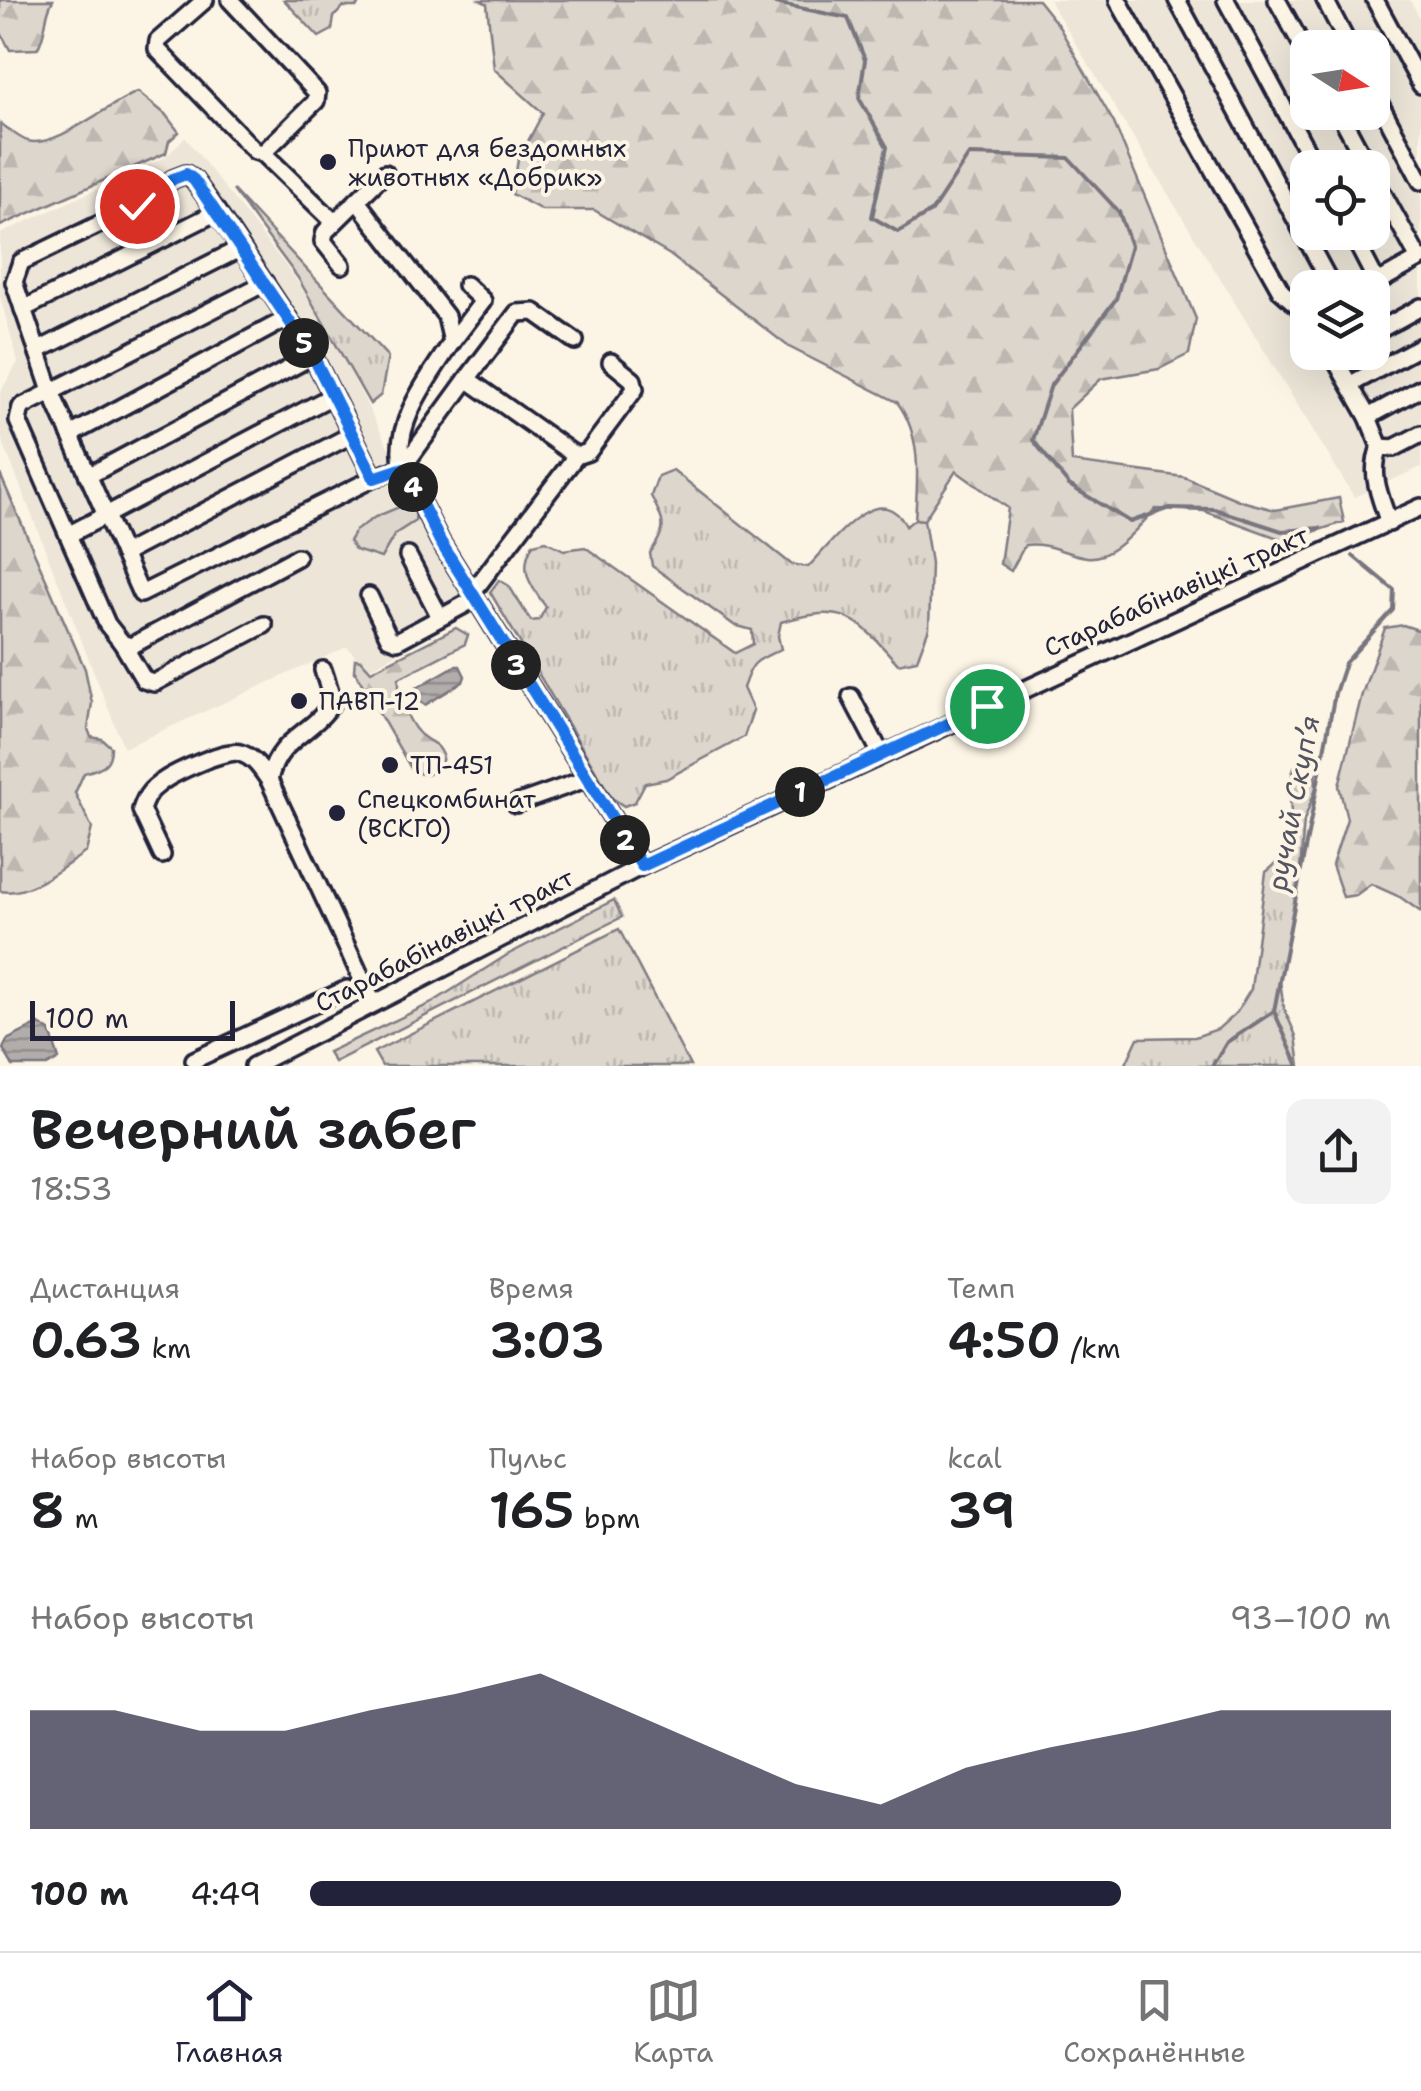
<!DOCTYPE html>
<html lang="ru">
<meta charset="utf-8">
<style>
body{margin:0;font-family:"Shantell Sans",sans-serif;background:#f2f2f2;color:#202124;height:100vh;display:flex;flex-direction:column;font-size:38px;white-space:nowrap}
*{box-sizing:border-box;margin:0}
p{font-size:32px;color:#757577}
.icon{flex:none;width:55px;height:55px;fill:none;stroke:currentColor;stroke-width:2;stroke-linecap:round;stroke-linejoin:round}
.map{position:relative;height:1066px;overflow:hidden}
.side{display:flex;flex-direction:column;background:#fff;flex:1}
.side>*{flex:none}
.needle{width:65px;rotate:102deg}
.fabs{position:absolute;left:1290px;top:30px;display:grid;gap:20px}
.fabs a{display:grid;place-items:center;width:100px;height:100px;border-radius:20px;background:#fff;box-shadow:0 10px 40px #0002;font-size:50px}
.scale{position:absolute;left:30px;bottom:25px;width:205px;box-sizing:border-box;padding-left:10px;border:5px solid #22223b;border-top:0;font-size:28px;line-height:35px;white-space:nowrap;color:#22223b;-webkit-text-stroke:8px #fcf5e5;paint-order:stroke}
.pin{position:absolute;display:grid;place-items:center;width:85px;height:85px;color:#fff;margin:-42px;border:5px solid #fff;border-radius:50%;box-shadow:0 2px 10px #0007}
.km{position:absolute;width:50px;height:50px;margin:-25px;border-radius:50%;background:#222;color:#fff;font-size:28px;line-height:50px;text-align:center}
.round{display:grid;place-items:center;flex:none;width:105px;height:105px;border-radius:20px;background:#f2f2f2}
.overview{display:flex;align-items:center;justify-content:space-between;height:170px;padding:0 30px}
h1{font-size:55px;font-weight:600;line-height:75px}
.figures{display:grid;grid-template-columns:repeat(3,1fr);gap:15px;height:170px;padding:10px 30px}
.figures div{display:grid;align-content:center}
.figures b{font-size:50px;font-weight:600}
.figures small{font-size:28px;font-weight:400}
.figures p{font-size:28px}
.chart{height:280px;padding:20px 30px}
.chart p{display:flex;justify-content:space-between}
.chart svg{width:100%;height:180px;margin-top:10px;fill:#22223b;opacity:.7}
ul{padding:0 30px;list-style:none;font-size:32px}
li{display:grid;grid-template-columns:160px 120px 1fr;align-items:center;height:75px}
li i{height:25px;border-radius:12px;background:#22223b}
.tab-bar{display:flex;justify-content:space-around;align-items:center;height:140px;border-top:2px solid #e0e0e0;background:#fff;font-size:28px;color:#757577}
.tab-bar a{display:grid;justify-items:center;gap:5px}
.tab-bar .current{color:#22223b}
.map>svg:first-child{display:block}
</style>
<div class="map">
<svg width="1421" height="1066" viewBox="0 0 1421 1066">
<defs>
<pattern id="grass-tufts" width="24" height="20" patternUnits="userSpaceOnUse" patternTransform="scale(2.5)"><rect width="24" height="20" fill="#dcd6cc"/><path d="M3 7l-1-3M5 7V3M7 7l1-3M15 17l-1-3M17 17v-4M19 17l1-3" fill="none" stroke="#bcb7b0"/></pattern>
<pattern id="forest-firs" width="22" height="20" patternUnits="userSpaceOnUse" patternTransform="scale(2.5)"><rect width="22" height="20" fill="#dcd6cc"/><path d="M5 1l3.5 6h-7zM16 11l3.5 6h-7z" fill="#bcb7b0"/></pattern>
<pattern id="water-rules" width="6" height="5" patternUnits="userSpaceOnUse" patternTransform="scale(2.5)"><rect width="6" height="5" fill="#b2adab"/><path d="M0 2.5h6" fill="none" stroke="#908c8c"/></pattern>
</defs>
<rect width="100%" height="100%" fill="#fcf5e5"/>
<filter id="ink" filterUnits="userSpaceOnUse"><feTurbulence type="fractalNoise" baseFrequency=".01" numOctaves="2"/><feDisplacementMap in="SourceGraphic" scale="20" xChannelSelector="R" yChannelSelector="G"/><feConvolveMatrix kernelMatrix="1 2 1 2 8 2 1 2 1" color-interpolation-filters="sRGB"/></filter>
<g filter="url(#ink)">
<g fill="#ece5d8" fill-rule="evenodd">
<path d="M 1049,0 L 1410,0 L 1421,21 L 1421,467 L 1354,497 ZM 1308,48 L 1372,48 L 1372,112 L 1308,112 ZM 1308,168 L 1372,168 L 1372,232 L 1308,232 ZM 1308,288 L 1372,288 L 1372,352 L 1308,352 Z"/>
<path d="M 185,137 L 295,278 L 335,343 L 471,608 L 368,670 L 347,647 L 124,748 L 0,435 L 0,393 L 18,362 L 0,296 L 0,234 L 166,157 Z"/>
</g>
<g fill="url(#grass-tufts)" stroke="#7f7c84" stroke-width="2.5">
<path d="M 284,0 L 360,0 L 357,7 L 343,7 L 334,17 L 332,30 L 319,37 Z"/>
<path d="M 233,190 L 388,357 L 381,395 L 370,404 L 298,278 Z"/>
<path d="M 673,470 L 791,564 L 808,567 C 830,546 879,474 906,526 L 915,519 L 924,520 L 931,563 L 929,628 L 917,660 L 898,664 C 856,617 846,603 781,622 L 778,636 L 781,649 C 755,662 753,659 743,688 L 753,710 L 744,737 L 666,779 L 645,783 L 635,802 L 624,806 L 612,798 L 490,592 L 499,580 L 509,586 L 531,621 L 539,620 L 546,607 C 530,585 518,569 533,544 L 546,541 L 564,550 L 585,547 L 735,653 L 753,644 L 752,630 L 734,625 L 652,566 L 650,553 C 668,527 665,524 651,496 L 658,476 Z"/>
<path d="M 399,507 L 416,512 L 415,521 L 395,534 L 381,558 L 355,550 L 349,541 L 355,531 L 375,517 Z"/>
<path d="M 1305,762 L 1315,767 L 1316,788 L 1304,821 L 1299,882 L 1280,981 L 1284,1008 L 1296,1036 L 1300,1066 L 1125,1066 L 1138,1038 L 1195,1037 L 1218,1029 L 1237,1012 L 1251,989 L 1266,872 C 1309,840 1281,809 1294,767 Z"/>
<path d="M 614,900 L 622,917 L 334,1062 L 328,1052 L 430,1004 L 507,955 Z"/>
<path d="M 619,929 L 690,1066 L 382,1066 L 374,1052 Z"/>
</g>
<g fill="url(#forest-firs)" stroke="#7f7c84" stroke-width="2.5">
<path d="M 0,0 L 53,0 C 43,17 47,35 37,49 L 10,50 L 0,31 Z"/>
<path d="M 480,0 L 1038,0 L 1058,25 L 1114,123 L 1196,319 L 1189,354 L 1159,369 L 1101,379 L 1069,409 L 1072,462 L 1184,477 L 1241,501 L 1275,510 L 1339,498 L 1344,522 L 1286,541 L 1204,511 L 1156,509 C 1138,526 1114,560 1087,557 C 1064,554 1049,542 1025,545 L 1011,571 L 1000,564 L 1008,508 L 956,471 L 924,520 L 915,519 C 918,479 922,435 897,402 L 789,347 L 670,255 L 594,210 L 542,210 L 512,194 L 518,160 L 543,113 L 494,69 L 487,4 Z"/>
<path d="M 138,92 L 165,114 L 179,132 L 169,141 L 166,153 L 0,226 L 0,123 C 8,128 19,139 28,141 C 56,149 110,102 138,92 Z"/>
<path d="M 0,474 L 85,669 L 92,703 L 88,729 L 91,737 L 102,739 L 111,747 C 111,766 101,768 84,773 L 75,793 L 92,828 L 86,852 C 63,867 28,897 0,891 Z"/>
<path d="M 1403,625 L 1421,631 L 1421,912 L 1400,897 L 1371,884 L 1356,895 L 1343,897 L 1332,865 L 1347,819 L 1339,786 L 1362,694 L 1385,628 Z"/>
<path d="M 456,628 L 468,635 L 465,644 L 399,678 C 397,696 410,729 425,738 C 435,745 438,744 443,755 L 441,766 L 427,775 L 413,772 L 354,670 L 355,659 L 361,660 L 371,671 Z"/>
</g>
<g fill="url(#water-rules)" stroke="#78757e" stroke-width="2.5">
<path d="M 455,666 L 460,666 L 465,676 L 463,682 L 425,705 L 413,697 L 413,690 Z"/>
<path d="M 39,1024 L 50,1031 L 59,1059 L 47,1066 L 13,1066 L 3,1049 L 7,1040 Z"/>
</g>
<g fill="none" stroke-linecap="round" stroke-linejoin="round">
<g stroke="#78757e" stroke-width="4">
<path d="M 761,0 L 848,18 L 865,60 L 859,98 L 887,147 L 872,217 L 898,232 L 932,211 L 969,155 L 1069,158 L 1119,212 L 1131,246 L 1116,299 L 1051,385 L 1033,440 L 1069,485 L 1130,522 L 1170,508 L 1214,509 L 1282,531 L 1320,528"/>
<path d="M 1274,1011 L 1298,1066"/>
<path d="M 1212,1066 L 1227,1042 L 1274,1011 L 1335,693 L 1345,663 L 1393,610 L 1394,590 L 1353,556"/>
</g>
<defs>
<g id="minor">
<path d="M 205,0 L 158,41 L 157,49 L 255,151 L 263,153 L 333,221"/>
<path d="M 230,0 L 317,93 L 316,101 L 263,153"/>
<path d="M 1118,0 L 1281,291 L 1308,315"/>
<path d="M 1177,0 L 1333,288"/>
<path d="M 1226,0 L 1316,168"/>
<path d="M 1277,0 L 1308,56"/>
<path d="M 1325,0 L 1350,48"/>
<path d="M 1375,0 L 1421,85"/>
<path d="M 1372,89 L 1421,181"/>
<path d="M 1339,112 L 1369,168"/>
<path d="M 1372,174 L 1419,259"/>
<path d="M 357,201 L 446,316 L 452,342 C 430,376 391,425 403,467 L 440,541 L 642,866"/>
<path d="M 1351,232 L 1377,282"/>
<path d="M 342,265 L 323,241 L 325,232 L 385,173"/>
<path d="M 265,283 L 21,407 L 18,421 L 107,624 L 122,643 L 131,646 L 297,557"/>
<path d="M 1367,288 L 1421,258"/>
<path d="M 23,309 L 217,212"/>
<path d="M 1372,334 L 1421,307"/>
<path d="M 575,341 L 534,312 L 517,313 L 467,379 L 576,456 L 588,452 L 635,389 L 633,380 L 611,362"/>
<path d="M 452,342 L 483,301 L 466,285"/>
<path d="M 37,351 L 241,248"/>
<path d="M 1339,352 L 1333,356 L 1368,417"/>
<path d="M 1351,384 L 1421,346"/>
<path d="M 70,435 L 288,318"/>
<path d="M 1380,447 L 1394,448 L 1421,434"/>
<path d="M 88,476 L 313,356"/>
<path d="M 374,478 L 313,356 L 217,212 L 194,180 L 186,174 L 173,179 L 137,206 L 21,262 L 14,282 L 52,394 L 141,594 L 374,478 L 403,467 L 467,379"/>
<path d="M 1389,523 C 1380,496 1369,474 1380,447 L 1368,417 L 1421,388"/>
<path d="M 68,535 L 332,396"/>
<path d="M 123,554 L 351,435"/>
<path d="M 408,556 L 440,617"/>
<path d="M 472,593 L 576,456"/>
<path d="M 369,596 L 389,638 L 397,641 L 475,599"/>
<path d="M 122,643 L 144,680 L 154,683 L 264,625"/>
<path d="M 323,670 L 333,701 C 314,734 279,736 269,780 L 373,1003"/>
<path d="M 851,697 L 881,754"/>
<path d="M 516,804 L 586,779"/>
<path d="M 162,855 L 141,810 C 145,798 149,791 159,784 C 171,774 226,748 240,753 C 254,757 261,769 269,780"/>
<path d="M 194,1060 L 347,989"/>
<path d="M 253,1066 L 642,866 L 1421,507"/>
</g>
</defs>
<use href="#minor" stroke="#22223b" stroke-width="22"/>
<use href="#minor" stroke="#fcf5e5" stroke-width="15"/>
</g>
</g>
<g fill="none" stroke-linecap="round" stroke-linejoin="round" filter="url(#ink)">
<defs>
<path id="route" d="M 137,206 L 173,179 L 186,174 L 194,180 L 313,356 L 374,478 L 404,468 L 440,541 L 642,866 L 987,706"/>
</defs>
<use href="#route" stroke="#fff" stroke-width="20"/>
<use href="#route" stroke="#1a73e8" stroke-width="12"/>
</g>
<g fill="#22223b" stroke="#fcf5e5" stroke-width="4">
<circle cx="328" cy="162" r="10"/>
<circle cx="299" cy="701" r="10"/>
<circle cx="390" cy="765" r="10"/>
<circle cx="337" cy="813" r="10"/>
</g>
<g text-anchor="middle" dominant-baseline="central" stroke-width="8" stroke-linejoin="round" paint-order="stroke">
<g font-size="25" fill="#22223b" stroke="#fcf5e5" text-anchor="start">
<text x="348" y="148">Приют для бездомных<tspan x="348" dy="29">животных «Добрик»</tspan></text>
<text x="319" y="701">ПАВП-12</text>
<text x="410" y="765">ТП-451</text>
<text x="357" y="799">Спецкомбинат<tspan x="357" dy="29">(ВСКГО)</tspan></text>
</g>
<g font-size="25" fill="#22223b" stroke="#fcf5e5">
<text transform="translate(1176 591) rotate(-24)">Старабабінавіцкі тракт</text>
<text transform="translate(444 940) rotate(-27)">Старабабінавіцкі тракт</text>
</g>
<g font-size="28" font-style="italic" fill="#545362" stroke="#fcf5e5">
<text transform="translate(1293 803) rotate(-79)">ручай Скупʼя</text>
</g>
</g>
</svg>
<div class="fabs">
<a><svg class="needle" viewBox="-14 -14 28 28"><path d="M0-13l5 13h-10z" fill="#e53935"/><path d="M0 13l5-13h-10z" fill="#757577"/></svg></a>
<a><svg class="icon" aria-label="locate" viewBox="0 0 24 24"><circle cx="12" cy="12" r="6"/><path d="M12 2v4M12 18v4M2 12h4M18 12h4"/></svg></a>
<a><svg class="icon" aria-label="layers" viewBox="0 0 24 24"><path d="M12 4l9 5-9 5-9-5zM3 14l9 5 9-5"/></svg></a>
</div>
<div class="scale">100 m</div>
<div class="pin" style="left:987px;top:706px;background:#1e9e55"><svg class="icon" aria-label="arrive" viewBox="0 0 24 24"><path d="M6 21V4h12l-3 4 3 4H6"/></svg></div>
<div class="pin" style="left:137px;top:206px;background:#d93025"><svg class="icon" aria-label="check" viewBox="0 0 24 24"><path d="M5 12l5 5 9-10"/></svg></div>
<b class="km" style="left:800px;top:792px">1</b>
<b class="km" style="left:625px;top:840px">2</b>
<b class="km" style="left:516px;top:665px">3</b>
<b class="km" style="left:413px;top:487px">4</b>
<b class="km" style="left:304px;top:343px">5</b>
</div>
<section class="side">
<div class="overview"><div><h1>Вечерний забег</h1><p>18:53</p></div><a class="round"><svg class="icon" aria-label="share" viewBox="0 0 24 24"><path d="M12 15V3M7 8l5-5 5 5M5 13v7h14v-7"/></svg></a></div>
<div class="figures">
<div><p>Дистанция</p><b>0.63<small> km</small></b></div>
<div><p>Время</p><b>3:03</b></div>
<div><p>Темп</p><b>4:50<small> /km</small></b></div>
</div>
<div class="figures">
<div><p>Набор высоты</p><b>8<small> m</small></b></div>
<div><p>Пульс</p><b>165<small> bpm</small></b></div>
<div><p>kcal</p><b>39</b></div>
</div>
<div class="chart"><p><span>Набор высоты</span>93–100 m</p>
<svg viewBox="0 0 160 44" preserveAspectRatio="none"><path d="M0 44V15L10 15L20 20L30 20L40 15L50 11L60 6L70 15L80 24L90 33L100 38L110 29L120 24L130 20L140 15L150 15L160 15V44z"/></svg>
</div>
<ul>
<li><b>100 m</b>4:49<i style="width:75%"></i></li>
</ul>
</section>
<nav class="tab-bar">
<a class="current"><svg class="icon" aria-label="home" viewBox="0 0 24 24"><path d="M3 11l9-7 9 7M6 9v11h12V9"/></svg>Главная</a>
<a><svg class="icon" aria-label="map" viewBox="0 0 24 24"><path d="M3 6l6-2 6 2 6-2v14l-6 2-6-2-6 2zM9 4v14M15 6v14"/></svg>Карта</a>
<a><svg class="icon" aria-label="saved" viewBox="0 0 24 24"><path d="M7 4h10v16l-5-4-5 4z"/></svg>Сохранённые</a>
</nav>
